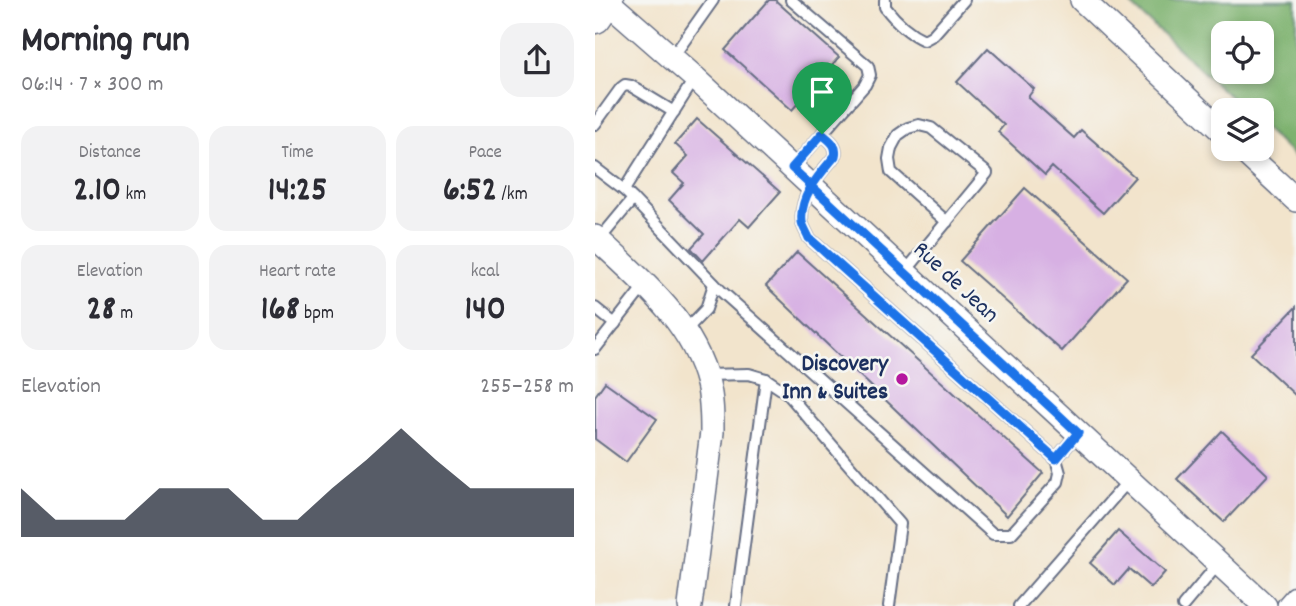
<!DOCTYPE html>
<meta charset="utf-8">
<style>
body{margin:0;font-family:Dekko,sans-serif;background:#f2f2f3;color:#2b2b33;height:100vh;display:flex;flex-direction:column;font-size:26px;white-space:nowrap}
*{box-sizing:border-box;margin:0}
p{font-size:23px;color:#7c7c81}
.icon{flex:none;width:38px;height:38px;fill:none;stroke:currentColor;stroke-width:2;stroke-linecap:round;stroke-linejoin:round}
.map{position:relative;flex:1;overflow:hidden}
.sheet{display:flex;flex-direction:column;background:#fff;width:595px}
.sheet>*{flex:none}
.fabs{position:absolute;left:616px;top:21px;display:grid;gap:14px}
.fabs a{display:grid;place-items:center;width:63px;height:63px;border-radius:14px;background:#fff;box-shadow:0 4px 10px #0003;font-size:35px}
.pin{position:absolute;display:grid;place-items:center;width:60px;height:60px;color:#fff;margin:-72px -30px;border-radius:50% 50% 50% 0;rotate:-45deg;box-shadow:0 0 7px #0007}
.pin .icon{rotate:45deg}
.round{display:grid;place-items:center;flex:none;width:74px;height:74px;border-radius:21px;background:#f2f2f3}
.head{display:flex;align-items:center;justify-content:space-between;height:119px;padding:0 21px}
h1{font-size:38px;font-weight:700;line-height:52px}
.metrics{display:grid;grid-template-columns:repeat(3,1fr);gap:10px;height:119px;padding:7px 21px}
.metrics div{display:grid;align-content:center;border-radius:18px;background:#f2f2f3;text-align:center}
.metrics b{font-size:35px;font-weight:700}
.metrics small{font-size:19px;font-weight:400}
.metrics p{font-size:19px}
.chart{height:196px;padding:14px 21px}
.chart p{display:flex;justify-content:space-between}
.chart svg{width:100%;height:126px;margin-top:7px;fill:#111827;opacity:.7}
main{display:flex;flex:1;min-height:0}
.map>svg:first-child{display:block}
</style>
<main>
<section class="sheet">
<div class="head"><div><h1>Morning run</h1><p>06:14 · 7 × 300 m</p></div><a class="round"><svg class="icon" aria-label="share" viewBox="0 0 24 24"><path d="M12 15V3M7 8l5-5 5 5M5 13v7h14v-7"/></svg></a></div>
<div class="metrics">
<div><p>Distance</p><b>2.10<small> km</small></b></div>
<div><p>Time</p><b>14:25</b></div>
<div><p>Pace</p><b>6:52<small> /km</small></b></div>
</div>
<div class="metrics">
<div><p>Elevation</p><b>28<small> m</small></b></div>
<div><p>Heart rate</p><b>168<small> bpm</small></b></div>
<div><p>kcal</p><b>140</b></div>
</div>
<div class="chart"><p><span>Elevation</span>255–258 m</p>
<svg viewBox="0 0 160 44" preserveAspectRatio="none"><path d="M0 44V27L10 38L20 38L30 38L40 27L50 27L60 27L70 38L80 38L90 27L100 17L110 6L120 17L130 27L140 27L150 27L160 27V44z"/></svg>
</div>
</section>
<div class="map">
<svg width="701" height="606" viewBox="0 0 701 606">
<rect width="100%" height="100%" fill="#f6f6f2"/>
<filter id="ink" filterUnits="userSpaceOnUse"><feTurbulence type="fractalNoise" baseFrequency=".0143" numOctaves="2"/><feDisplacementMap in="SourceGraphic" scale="14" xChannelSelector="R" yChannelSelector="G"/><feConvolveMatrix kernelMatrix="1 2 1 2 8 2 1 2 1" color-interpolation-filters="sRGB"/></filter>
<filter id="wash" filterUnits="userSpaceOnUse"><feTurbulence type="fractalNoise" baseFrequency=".00686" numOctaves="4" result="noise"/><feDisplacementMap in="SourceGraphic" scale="28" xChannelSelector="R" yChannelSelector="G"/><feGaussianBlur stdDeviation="1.57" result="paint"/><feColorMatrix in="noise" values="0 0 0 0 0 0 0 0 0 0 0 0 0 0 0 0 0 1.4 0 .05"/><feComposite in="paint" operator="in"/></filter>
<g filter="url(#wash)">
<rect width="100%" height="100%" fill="#f2e4cc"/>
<path fill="#7cb16d" stroke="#4c7066" stroke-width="2" fill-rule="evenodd" d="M 531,0 L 701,0 L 701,158 L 667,126 L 667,110 L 649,110 ZM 628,33 L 667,33 L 667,72 L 628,72 Z"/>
<g id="blocks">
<g fill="#d7b0e3">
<path d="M 174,0 L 180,0 L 244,57 L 197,110 L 130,50 Z"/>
<path d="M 393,48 L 439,89 L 433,97 L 479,138 L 486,130 L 540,177 L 508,213 L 457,167 L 450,175 L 403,132 L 409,125 L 362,82 Z"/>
<path d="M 102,119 L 185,192 L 154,227 L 145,219 L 108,261 L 96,248 L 109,234 L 74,200 L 89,183 L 78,173 L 93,156 L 80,144 Z"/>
<path d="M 430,188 L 532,278 L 467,351 L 365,261 Z"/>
<path d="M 202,252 L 448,473 L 412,516 L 171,286 Z"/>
<path d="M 701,307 L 701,396 L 656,354 Z"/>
<path d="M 10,382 L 62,419 L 31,462 L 0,439 L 0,396 Z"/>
<path d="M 627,431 L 673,475 L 629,522 L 582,479 Z"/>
<path d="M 523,531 L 570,572 L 556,588 L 534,569 L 520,585 L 495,563 Z"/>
</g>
</g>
</g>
<g filter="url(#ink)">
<use href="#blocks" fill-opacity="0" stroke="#666e84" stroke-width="2"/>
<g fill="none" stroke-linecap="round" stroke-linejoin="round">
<defs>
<g id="service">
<path d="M 196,0 L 273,66 L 275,75 L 270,85 L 197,168"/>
<path d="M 290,0 L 290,7 C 300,20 313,33 329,40 L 338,35 L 369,0"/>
<path d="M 77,58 L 118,0"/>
<path d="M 0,124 L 26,88 L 30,85 L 36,86 L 79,112"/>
<path d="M 227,134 C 234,140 243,145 240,156 C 225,174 204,195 207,222 C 208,227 212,233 214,238 L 461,459"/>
<path d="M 0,168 L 29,190"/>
<path d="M 38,199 L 126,291 L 398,534 L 416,534 L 463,482 L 465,473 L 461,459 L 483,433"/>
<path d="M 4,240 L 38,199 L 29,190 L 100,78"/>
<path d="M 310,272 L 392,173 L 336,128 L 324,125 L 313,128 L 303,135 L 296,148 L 294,159 L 296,172 L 352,222"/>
<path d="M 0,308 L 20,324"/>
<path d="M 90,331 L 111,309 L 119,284"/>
<path d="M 0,349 L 50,285"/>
<path d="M 110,375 L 154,374 L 171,379 L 192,393 L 305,524 L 294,606"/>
<path d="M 141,606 L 171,379"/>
<path d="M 424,606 L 534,480"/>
<path d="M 588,606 L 624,563"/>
</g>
<g id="minor">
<path d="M 487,0 L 628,132"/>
<path d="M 12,1 L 100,78 L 670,606"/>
<path d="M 646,149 L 701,200"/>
<path d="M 0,237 C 45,279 98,322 113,384 C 117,400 117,416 117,432 L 95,606"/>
<path d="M 694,606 L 701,598"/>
</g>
<path id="secondary" d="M 0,17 L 12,0"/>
</defs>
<use href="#service" stroke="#666e84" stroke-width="14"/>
<use href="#minor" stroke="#666e84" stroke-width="26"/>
<use href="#secondary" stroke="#666e84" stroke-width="35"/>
<use href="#service" stroke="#fff" stroke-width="10"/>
<use href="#minor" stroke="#fff" stroke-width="23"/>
<use href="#secondary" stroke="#fff" stroke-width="32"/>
</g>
</g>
<g fill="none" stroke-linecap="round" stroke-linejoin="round" filter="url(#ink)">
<defs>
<path id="route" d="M 227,134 C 234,140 243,145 240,156 C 225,174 204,196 207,222 C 208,227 212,233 214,238 L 461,459 L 483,433 C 388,344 292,256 197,168 L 227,134"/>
</defs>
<use href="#route" stroke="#fff" stroke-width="14"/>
<use href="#route" stroke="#1a73e8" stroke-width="9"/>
</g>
<circle fill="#b5179e" stroke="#f6f6f2" stroke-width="2.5" cx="307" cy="379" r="7"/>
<g text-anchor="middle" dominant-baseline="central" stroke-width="5" stroke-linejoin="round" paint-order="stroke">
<g font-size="24" fill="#1b2f5e" stroke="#f6f6f2">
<text transform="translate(360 283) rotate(43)">Rue de Jean</text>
</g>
<g font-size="24" font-weight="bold" fill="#1b2f5e" stroke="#f6f6f2" text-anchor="end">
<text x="293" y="365">Discovery<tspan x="293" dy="28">Inn &amp; Suites</tspan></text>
</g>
</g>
</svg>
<div class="fabs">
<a><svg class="icon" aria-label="locate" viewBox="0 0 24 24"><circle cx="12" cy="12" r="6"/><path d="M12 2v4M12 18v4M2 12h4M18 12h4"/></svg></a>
<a><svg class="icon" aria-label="layers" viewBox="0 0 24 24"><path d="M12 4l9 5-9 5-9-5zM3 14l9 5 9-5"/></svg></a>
</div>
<div class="pin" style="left:227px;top:134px;background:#1e9e55"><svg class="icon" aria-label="arrive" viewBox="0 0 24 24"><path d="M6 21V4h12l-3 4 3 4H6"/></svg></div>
</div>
</main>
